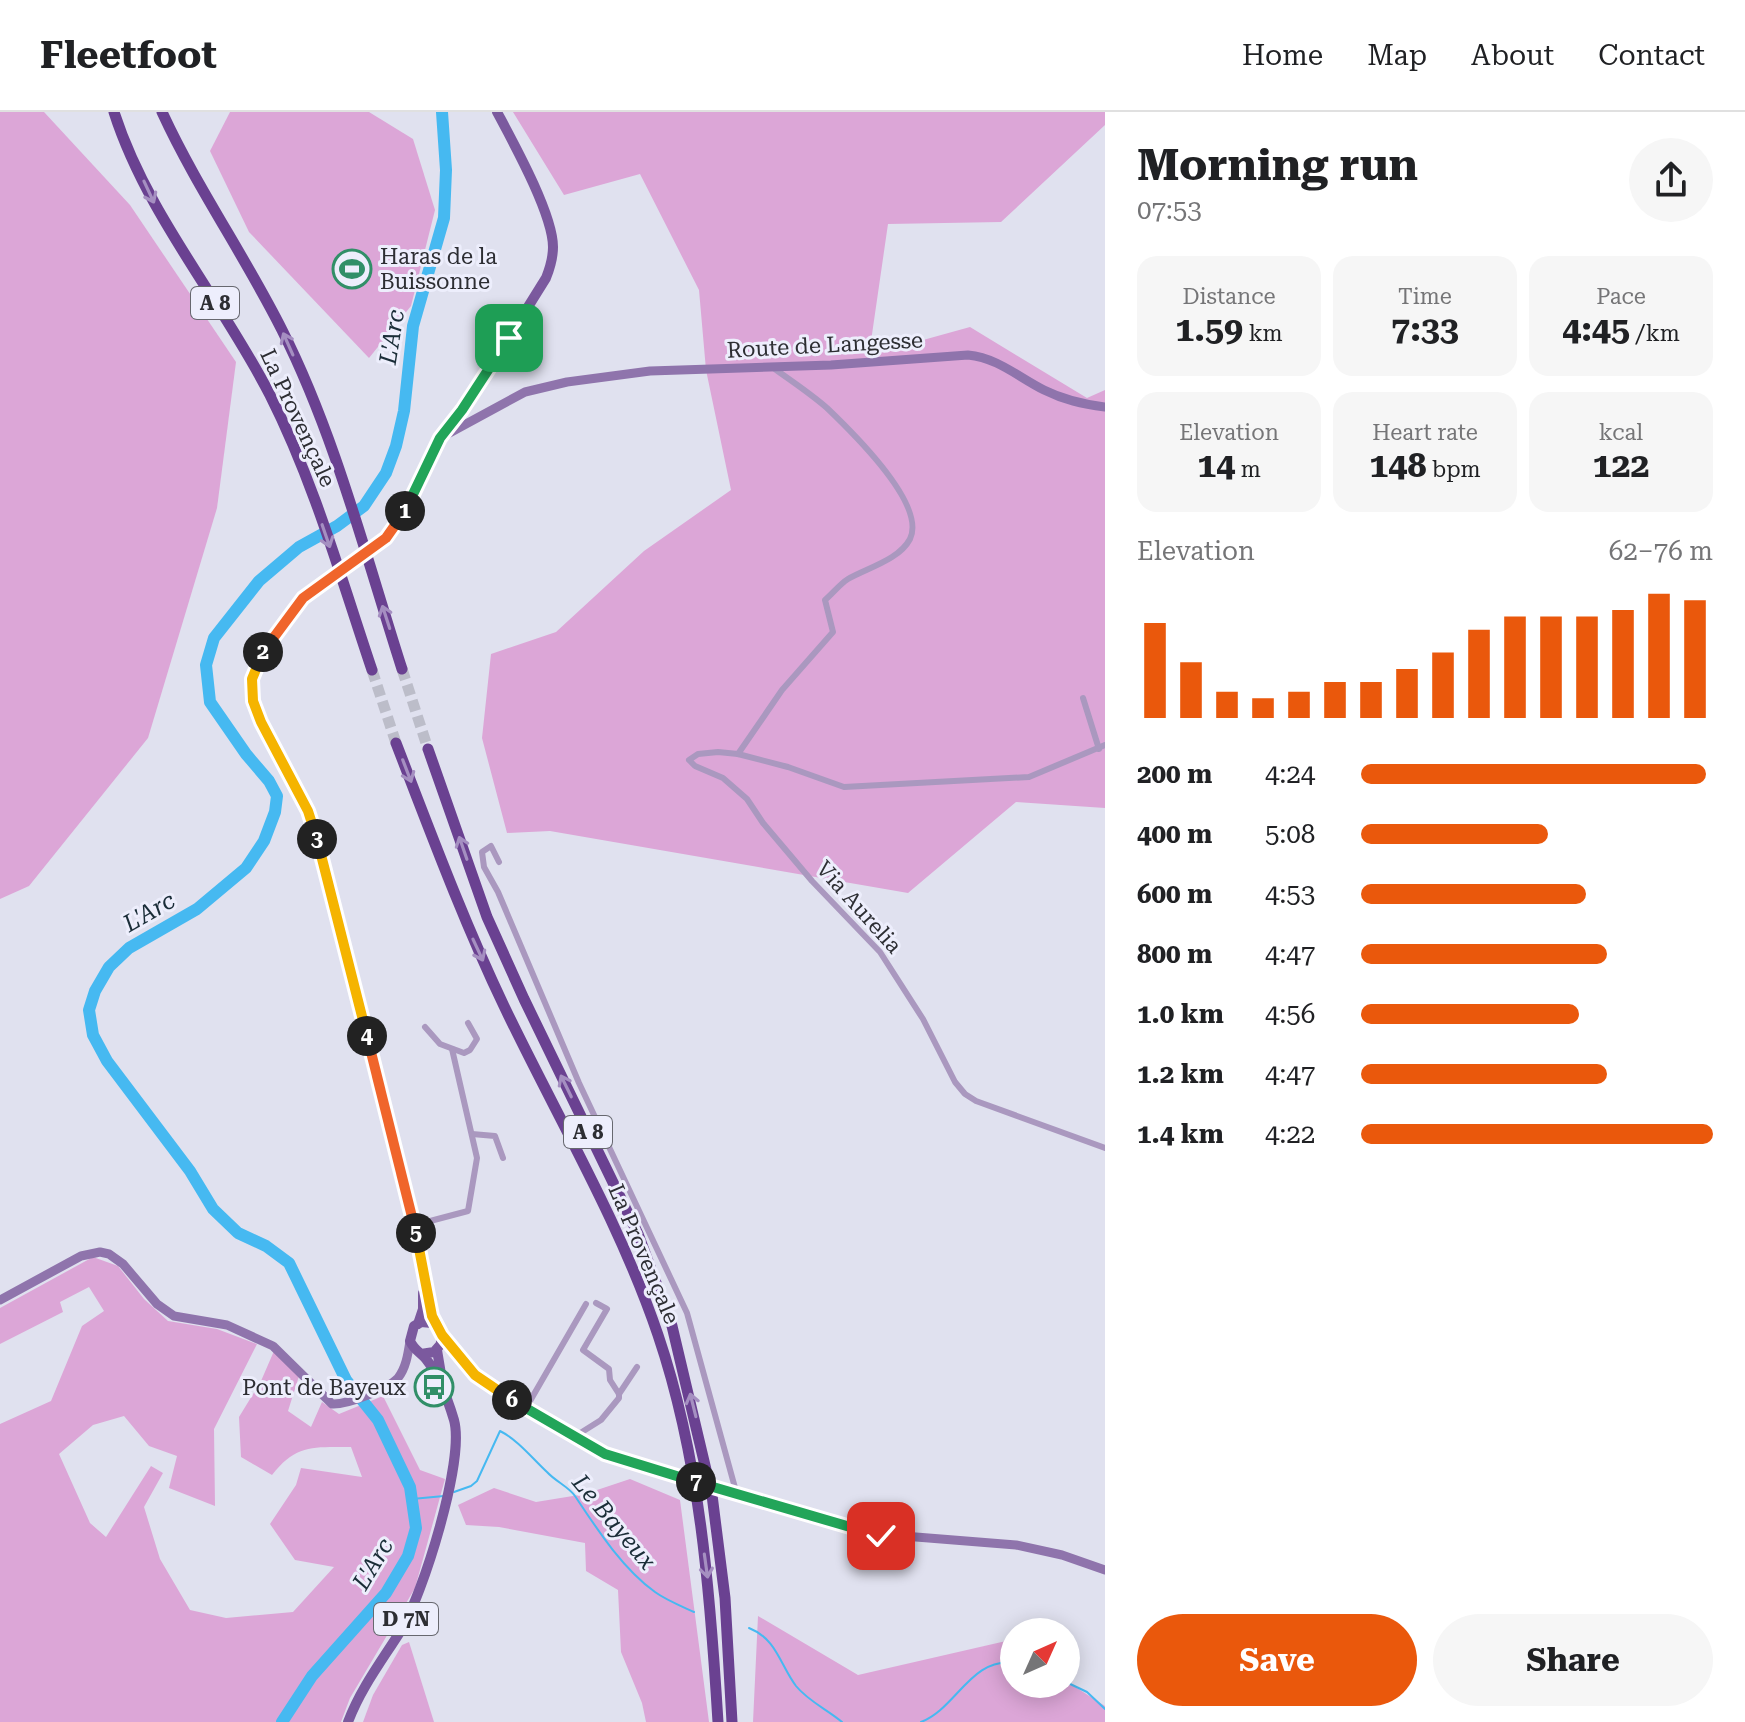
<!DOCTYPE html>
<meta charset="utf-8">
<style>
body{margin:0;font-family:"Roboto Serif",serif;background:#f6f6f6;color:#202124;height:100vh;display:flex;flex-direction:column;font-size:30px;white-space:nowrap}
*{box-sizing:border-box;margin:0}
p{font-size:26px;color:#757577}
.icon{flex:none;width:44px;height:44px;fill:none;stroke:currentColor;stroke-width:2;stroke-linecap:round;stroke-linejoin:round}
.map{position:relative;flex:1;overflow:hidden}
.sheet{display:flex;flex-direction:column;background:#fff;width:640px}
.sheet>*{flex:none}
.needle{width:52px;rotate:45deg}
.buttons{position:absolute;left:1000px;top:1506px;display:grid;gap:16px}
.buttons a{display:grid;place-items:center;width:80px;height:80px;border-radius:50%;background:#fff;box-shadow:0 4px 20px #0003;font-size:40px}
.pin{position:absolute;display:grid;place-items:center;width:68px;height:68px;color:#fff;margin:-34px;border-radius:16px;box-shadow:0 4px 12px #0006}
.km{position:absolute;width:40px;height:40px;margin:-20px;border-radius:50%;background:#222;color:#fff;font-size:22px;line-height:40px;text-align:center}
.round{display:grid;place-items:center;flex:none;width:84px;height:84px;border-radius:42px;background:#f6f6f6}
.head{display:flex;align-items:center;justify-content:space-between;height:136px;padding:0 32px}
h1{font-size:44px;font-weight:700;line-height:60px}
.metrics{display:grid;grid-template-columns:repeat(3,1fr);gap:12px;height:136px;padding:8px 32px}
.metrics div{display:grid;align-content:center;border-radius:20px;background:#f6f6f6;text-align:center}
.metrics b{font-size:34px;font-weight:700}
.metrics small{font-size:22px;font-weight:400}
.metrics p{font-size:22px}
.chart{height:224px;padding:16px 32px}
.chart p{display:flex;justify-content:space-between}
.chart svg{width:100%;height:144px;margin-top:8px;stroke:#ea580c;stroke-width:6}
.action{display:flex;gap:16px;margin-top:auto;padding:16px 32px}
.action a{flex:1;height:92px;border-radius:48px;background:#ea580c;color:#fff;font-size:32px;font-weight:700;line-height:92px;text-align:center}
.action a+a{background:#f6f6f6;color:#202124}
ul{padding:0 32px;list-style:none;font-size:26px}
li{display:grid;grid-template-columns:128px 96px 1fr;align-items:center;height:60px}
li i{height:20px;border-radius:10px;background:#ea580c}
header{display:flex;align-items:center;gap:48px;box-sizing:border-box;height:112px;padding:0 40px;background:#fff;border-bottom:2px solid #e0e0e0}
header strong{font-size:38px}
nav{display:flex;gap:44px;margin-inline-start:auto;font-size:28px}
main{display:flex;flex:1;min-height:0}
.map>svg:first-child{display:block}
</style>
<header>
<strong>Fleetfoot</strong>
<nav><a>Home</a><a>Map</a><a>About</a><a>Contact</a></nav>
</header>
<main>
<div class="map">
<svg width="1105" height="1610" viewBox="0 0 1105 1610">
<rect width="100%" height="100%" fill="#e0e1ef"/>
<g fill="#dca6d7">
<path d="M 0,0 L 44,0 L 130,93 L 236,250 L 217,396 L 148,626 L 29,774 L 0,787 Z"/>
<path d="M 230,0 L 369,0 L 413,27 L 435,98 L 411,194 L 369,246 L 249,120 L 210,39 Z"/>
<path d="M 513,0 L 1105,0 L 1105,13 L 1001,110 L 888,112 L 869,243 L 970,215 L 1087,286 L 1105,278 L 1105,696 L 1016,690 L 908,781 L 550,719 L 507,721 L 482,626 L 491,542 L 556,520 L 644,439 L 731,378 L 706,258 L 699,178 L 640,62 L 564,83 Z"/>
<path d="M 93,1145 L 118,1154 L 144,1187 L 168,1209 L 217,1217 L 257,1232 L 214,1317 L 215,1394 L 169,1376 L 177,1344 L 149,1334 L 124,1304 L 93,1313 L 59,1342 L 90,1411 L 106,1425 L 151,1354 L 163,1361 L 144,1395 L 160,1447 L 190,1498 L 226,1506 L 293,1500 L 334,1455 L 295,1448 L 270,1412 L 296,1373 L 301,1356 L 362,1365 L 351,1335 C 314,1335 296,1332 272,1363 L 241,1345 L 239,1305 L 261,1269 L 274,1239 L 299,1264 L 288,1299 L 311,1315 L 322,1290 L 339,1302 L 383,1284 L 420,1358 L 445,1367 L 415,1476 L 350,1586 L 341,1610 L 0,1610 L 0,1312 L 51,1289 L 82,1214 L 104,1199 L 89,1175 L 60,1190 L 63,1200 L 0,1232 L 0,1196 Z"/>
<path d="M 630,1367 L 680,1388 L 709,1610 L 646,1610 L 642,1591 L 621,1540 L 618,1478 L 586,1459 L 585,1431 L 499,1415 L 466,1413 L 458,1393 L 494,1376 L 536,1390 L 585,1382 Z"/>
<path d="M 758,1504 L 858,1563 L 1006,1529 L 1014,1535 L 1014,1572 L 1066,1572 L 1066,1569 L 1105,1594 L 1105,1610 L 753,1610 Z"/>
<path d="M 409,1530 L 434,1610 L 363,1610 L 373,1583 L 402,1533 Z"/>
</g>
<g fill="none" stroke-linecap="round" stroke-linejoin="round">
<g stroke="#46b9f1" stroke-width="2">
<path d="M 454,1380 L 471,1374 L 477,1369 L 500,1319 C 518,1328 532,1346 547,1360 C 555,1369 569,1375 575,1384 C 597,1417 622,1456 655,1480 C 666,1488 681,1494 694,1500"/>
<path d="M 412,1387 L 444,1384"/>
<path d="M 749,1516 C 777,1527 780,1553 796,1574 C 808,1589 828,1598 842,1610"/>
<path d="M 1066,1570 L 1087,1580 L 1105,1597"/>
<path d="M 921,1610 C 956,1597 971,1545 1014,1551"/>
</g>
<path stroke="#46b9f1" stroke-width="12" d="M 282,1610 L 312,1564 L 386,1481 L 408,1444 L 416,1416 L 410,1375 L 378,1308 L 346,1268 L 289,1151 L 266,1134 L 238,1121 L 213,1097 L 190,1059 L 107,949 L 93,923 L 89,898 L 95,879 L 109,855 L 129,836 L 197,797 L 246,756 L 264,729 L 275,700 L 277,684 L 269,669 L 246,642 L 210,590 L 206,553 L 214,526 L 259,469 L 299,435 L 337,414 L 364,394 L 386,361 L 396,334 L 404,299 L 413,214 L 444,106 L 446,58 L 442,0"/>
<g stroke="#bcbdc9" stroke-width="11" stroke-dasharray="11 5.5" stroke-linecap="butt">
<path d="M 402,557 L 428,637"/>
<path d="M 372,558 L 396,631"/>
</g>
<g stroke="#aa98bf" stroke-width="6">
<path d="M 1083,586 L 1099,637"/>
<path d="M 1105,633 L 1029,665 L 844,675 L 788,655 L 738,642 L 718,640 L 698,642 L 689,648 L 695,654 L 723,666 L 747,687 L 763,711 L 812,769 L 880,840 L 923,907 L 955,970 L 965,982 L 976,989 L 1105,1036"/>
<path d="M 738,642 L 782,578 L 833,520 L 825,488 C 833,481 840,472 848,467 C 867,456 899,448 910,427 C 927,392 850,318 827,296 C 810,281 790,268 772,255"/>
<path d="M 499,750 L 491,734 L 482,740 L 484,755 L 498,780 L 579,971 L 687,1201 L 737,1383"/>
<path d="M 425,915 L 440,932 L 464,941 L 470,938 L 477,927 L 468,911"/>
<path d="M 472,1022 L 495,1024 L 503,1046"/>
<path d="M 415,1113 L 468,1099 L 477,1046 L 452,937"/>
<path d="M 619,1282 L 637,1255"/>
<path d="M 526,1296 L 586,1192"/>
<path d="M 574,1325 L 601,1308 L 619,1286 L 619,1282 L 610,1268 L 609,1257 L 583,1238 L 607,1197 L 596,1191"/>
</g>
<g stroke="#8f74ac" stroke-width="9">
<path d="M 442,325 L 525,280 L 567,270 L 650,259 L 831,253 L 968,243 C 998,246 1018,265 1044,278 C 1064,288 1082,292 1105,295"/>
<path d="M 0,1188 L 81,1144 L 100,1140 L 109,1142 L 123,1152 L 157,1192 L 174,1204 L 227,1213 L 273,1234 L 332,1292 C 346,1293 388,1277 398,1266 C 406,1256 408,1242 410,1229"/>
<path d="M 442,1223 L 482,1269 L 591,1335 L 622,1349 L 866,1421 L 1016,1433 L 1062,1443 L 1105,1458"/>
</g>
<g stroke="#7b599e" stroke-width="10">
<path d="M 418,1212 L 423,1197 L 423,1181"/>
<path d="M 437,1214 L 432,1204 L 415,1113 L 315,721 C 301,676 269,639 255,594 C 234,528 340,456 386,426 L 396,416 L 440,326 L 488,259 L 546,166 C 550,156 553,146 553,135 C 553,102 513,30 497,0"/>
<path d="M 437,1238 L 442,1268"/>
<path d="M 348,1610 C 361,1576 381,1550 400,1520 C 423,1483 465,1348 454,1308 C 448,1288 439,1263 426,1247 C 420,1240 414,1238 410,1229 L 414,1214 L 421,1210 L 432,1211 L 441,1220 L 441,1232 L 434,1240 L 421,1242"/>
</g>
<g stroke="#6a4191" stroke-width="11">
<path d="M 114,0 C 147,103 221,187 270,283 C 314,370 341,466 372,558"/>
<path d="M 162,0 C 197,76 245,144 282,218 C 335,323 366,445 402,557"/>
<path d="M 396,631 C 430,719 463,808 504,894 C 556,1003 619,1108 658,1223 C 700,1347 710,1479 718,1610"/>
<path d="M 428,637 L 487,805 L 524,887 L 638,1122 L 672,1214 L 712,1383 L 725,1486 L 732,1610"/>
</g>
</g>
<defs><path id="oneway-shaft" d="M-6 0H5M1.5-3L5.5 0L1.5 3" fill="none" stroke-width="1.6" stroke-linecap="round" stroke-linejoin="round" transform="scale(2)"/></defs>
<g stroke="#a58fc1">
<use href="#oneway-shaft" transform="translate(149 80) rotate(65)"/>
<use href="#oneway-shaft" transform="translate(288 232) rotate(-114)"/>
<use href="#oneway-shaft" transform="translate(326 424) rotate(71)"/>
<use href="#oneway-shaft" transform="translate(386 505) rotate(-108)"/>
<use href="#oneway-shaft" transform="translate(407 659) rotate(69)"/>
<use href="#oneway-shaft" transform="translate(463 736) rotate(-109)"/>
<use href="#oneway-shaft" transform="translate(478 838) rotate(65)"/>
<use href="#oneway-shaft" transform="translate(566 974) rotate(-116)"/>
<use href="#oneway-shaft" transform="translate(693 1293) rotate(-104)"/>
<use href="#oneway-shaft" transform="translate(706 1454) rotate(82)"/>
</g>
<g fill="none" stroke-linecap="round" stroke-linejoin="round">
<defs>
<path id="split-1" d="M 405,399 L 440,326 L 462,298 L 509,226"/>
<path id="split-2" d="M 263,540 L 303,486 L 386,426 L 405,399"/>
<path id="split-3" d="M 263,540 L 252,567 L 253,589 L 261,610 L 308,699 L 317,727"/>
<path id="split-4" d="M 317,727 L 367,924"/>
<path id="split-5" d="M 367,924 L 416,1121"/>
<path id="split-6" d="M 416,1121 L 432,1204 L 442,1223 L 475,1263 L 512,1288"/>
<path id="split-7" d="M 512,1288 L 605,1342 L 696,1370"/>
<path id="split-8" d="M 696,1370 L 881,1424"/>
</defs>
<use href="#split-1" stroke="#fff" stroke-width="16"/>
<use href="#split-2" stroke="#fff" stroke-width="16"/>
<use href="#split-3" stroke="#fff" stroke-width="16"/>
<use href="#split-4" stroke="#fff" stroke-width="16"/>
<use href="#split-5" stroke="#fff" stroke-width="16"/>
<use href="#split-6" stroke="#fff" stroke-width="16"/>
<use href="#split-7" stroke="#fff" stroke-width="16"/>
<use href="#split-8" stroke="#fff" stroke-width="16"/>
<use href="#split-1" stroke="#22a559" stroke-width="10"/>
<use href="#split-2" stroke="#f0652b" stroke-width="10"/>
<use href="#split-3" stroke="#f5b400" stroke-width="10"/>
<use href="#split-4" stroke="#f5b400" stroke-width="10"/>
<use href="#split-5" stroke="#f0652b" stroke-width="10"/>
<use href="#split-6" stroke="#f5b400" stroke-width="10"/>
<use href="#split-7" stroke="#22a559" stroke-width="10"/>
<use href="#split-8" stroke="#22a559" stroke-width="10"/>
</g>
<defs>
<symbol id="stadium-ring" viewBox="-11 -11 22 22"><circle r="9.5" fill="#edeefc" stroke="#318f68" stroke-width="1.5"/><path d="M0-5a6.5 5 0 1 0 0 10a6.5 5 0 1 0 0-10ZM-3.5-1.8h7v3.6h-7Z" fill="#318f68"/></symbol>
<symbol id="bus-ring" viewBox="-11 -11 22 22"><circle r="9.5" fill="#edeefc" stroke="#318f68" stroke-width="1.5"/><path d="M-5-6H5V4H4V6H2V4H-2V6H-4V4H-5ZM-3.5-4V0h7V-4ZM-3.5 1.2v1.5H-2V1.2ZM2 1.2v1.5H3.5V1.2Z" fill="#318f68"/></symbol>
</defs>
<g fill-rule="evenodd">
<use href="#stadium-ring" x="330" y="135" width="44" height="44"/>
<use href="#bus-ring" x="412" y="1253" width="44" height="44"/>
</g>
<g text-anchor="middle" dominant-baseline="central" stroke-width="6" stroke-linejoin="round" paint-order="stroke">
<g fill="#edeefc" stroke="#67686f" stroke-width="2">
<rect x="191" y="175" width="48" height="32" rx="6"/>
<rect x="564" y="1004" width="48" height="32" rx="6"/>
<rect x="374" y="1491" width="64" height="32" rx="6"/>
</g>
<g font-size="20" font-weight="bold" fill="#2d2e33">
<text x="215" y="191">A 8</text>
<text x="588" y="1020">A 8</text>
<text x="406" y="1507">D 7N</text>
</g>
<g font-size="22" fill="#2d2e33" stroke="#edeefc" text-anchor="start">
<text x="380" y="144">Haras de la<tspan x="380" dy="25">Buissonne</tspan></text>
<text x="406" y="1275" text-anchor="end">Pont de Bayeux</text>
</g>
<g font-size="22" fill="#2d2e33" stroke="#edeefc">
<text transform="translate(825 233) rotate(-3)">Route de Langesse</text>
<text transform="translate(298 306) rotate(65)">La Provençale</text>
<text transform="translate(859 795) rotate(48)">Via Aurelia</text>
<text transform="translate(644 1142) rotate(67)">La Provençale</text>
</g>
<g font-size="24" font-style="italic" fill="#1a2d38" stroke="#edeefc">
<text transform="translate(392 225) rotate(-81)">L'Arc</text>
<text transform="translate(149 800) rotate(-30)">L'Arc</text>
<text transform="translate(614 1410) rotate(50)">Le Bayeux</text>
<text transform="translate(373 1452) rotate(-59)">L'Arc</text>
</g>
</g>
</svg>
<div class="buttons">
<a><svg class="needle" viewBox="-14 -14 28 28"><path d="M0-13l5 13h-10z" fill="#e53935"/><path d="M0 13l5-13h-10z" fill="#757577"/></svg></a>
</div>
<div class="pin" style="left:509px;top:226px;background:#1e9e55"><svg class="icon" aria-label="arrive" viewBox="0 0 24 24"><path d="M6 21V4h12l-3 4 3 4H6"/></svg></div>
<div class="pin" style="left:881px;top:1424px;background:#d93025"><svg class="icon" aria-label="check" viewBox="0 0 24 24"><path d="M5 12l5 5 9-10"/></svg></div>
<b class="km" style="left:405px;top:399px">1</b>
<b class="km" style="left:263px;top:540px">2</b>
<b class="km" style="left:317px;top:727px">3</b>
<b class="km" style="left:367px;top:924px">4</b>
<b class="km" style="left:416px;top:1121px">5</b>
<b class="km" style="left:512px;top:1288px">6</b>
<b class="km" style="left:696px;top:1370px">7</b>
</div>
<section class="sheet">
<div class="head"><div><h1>Morning run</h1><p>07:53</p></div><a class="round"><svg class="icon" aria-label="share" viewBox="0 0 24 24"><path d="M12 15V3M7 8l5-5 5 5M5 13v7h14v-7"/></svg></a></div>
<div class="metrics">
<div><p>Distance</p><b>1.59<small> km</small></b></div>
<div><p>Time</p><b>7:33</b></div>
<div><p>Pace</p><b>4:45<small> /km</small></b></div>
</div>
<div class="metrics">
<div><p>Elevation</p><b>14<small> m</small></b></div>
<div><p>Heart rate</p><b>148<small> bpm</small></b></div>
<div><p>kcal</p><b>122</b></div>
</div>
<div class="chart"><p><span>Elevation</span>62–76 m</p>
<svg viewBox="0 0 160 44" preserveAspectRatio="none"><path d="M5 44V15M15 44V27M25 44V36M35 44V38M45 44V36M55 44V33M65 44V33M75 44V29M85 44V24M95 44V17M105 44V13M115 44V13M125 44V13M135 44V11M145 44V6M155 44V8"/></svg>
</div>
<ul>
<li><b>200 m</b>4:24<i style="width:98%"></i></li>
<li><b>400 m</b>5:08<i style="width:53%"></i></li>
<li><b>600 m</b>4:53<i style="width:64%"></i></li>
<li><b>800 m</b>4:47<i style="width:70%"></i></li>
<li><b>1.0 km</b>4:56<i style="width:62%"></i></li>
<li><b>1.2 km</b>4:47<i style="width:70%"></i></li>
<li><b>1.4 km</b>4:22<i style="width:100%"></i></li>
</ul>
<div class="action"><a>Save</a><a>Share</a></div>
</section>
</main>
